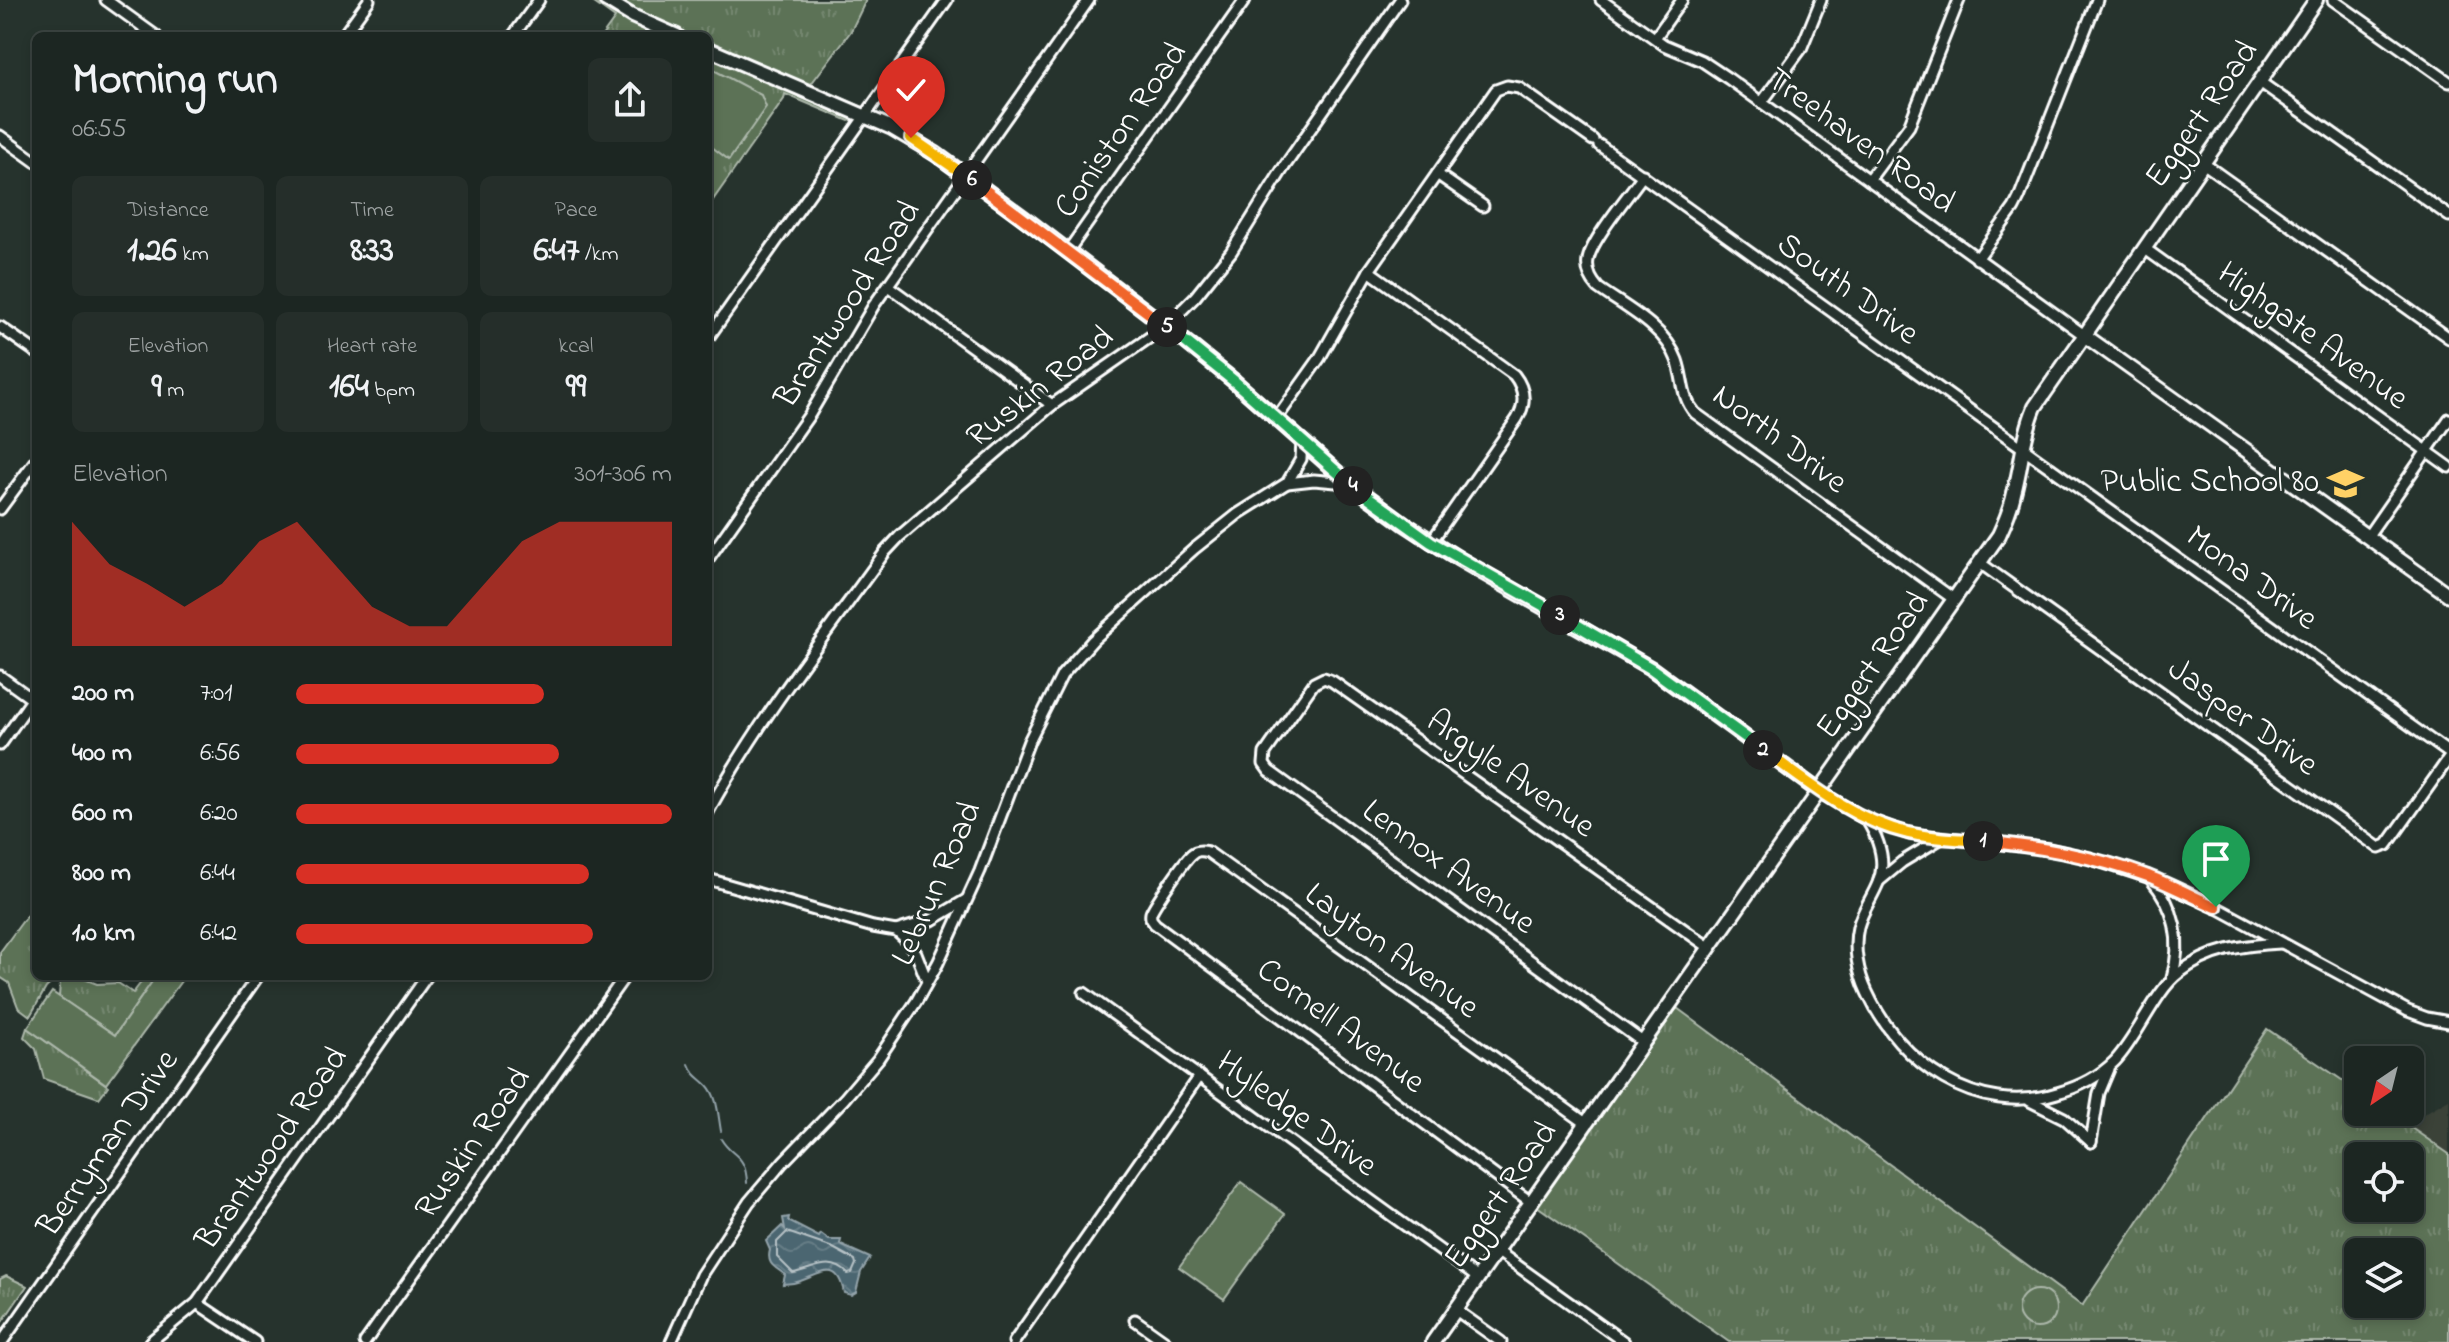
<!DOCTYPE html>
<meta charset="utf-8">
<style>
body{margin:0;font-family:"Indie Flower",sans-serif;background:#252e2a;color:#f1f3f6;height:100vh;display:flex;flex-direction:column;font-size:30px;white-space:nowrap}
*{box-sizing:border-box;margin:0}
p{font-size:26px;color:#a0a5a5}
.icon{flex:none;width:44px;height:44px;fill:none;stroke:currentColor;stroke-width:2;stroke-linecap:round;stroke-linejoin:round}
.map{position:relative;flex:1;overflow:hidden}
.drawer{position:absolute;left:32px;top:32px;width:680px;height:948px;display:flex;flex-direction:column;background:#1c2622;border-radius:12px;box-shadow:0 4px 12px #0003,0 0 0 2px #3a4340}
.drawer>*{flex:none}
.needle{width:52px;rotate:215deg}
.buttons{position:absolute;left:2344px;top:1046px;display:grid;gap:16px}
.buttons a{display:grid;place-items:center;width:80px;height:80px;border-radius:12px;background:#1c2622;box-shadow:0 4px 12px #0003,0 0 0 2px #3a4340;font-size:40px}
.pin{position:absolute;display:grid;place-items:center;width:68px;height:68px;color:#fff;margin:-82px -34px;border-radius:50% 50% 50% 0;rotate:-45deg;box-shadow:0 0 8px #0007}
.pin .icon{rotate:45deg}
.km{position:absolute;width:40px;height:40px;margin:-20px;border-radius:50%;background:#222;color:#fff;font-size:22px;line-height:40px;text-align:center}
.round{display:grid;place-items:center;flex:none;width:84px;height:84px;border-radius:12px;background:#252e2a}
.head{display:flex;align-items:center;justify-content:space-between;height:136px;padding:0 40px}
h1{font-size:44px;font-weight:700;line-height:60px}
.metrics{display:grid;grid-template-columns:repeat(3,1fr);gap:12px;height:136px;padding:8px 40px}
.metrics div{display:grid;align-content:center;border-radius:12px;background:#252e2a;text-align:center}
.metrics b{font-size:34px;font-weight:700}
.metrics small{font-size:22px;font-weight:400}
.metrics p{font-size:22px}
.chart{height:224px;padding:16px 40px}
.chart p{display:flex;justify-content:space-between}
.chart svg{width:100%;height:144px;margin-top:8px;fill:#d93025;opacity:.7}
ul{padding:0 40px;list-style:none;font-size:26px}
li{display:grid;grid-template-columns:128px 96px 1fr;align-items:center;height:60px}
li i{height:20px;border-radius:10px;background:#d93025}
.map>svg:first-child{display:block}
</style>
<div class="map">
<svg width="2449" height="1342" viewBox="0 0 2449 1342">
<defs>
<pattern id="grass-tufts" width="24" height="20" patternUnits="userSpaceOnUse" patternTransform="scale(2)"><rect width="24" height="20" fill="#5b7257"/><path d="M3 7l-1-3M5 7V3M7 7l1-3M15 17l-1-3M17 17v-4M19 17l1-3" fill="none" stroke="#748770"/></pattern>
<pattern id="water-waves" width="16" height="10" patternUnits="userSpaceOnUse" patternTransform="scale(2)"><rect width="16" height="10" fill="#4b6671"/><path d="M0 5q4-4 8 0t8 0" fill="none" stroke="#667d86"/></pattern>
</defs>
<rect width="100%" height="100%" fill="#26332d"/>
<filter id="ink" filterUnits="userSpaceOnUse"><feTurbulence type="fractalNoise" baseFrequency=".0125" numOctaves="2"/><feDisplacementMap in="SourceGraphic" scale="16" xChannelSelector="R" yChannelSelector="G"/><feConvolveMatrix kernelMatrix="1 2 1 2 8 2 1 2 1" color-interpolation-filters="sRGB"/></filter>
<g filter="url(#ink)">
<path fill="#3b4239" d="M 2449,1099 L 2449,1154 L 2406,1124 Z"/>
<g fill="url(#grass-tufts)" stroke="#adb8ab" stroke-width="2" fill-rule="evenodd">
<path d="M 590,0 L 595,0 L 614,14 L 663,36 L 602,36 L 615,18 Z"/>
<path d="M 623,0 L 866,0 L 851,31 L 811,84 L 863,107 L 861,109 L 708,42 L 708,36 C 679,36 646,17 620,3 Z"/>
<path d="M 708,56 L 849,116 L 852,120 L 849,121 L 785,94 L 784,99 L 708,207 Z"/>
<path d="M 36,903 L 36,976 L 59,976 L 46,988 L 30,1016 L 18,1007 L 9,983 L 0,977 L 0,952 Z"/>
<path d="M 64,976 L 77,976 L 97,984 L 118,983 L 133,993 L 146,976 L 156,976 L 115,1035 L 59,997 L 60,982 Z"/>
<path d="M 1677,1008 L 2082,1306 L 2267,1029 L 2358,1091 L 2358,1112 L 2388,1112 L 2449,1154 L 2449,1342 L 1729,1342 L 1537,1206 ZM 2358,1156 L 2410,1156 L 2410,1208 L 2358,1208 ZM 2358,1252 L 2410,1252 L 2410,1304 L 2358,1304 Z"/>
<path d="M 27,1028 L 108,1086 L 99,1098 L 44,1079 L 36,1049 L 24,1037 Z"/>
<path d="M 6,1276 L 27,1286 L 0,1325 L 0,1279 Z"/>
</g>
<g fill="#5b7257" stroke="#adb8ab" stroke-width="2">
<path d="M 708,67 L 761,95 L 766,107 L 729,160 L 708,144 Z"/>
<path d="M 156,976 L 184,977 L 106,1084 L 27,1028 L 52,992 L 115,1035 Z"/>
<path d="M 1241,1182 L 1285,1214 L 1224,1299 L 1179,1267 Z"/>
<circle cx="2037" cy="1309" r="19"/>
</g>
<path fill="url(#water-waves)" stroke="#93a3aa" stroke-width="2" d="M 789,1217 L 788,1221 L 819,1237 L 821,1234 L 829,1240 L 841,1240 L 840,1244 L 843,1246 L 870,1258 L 861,1272 L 856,1292 L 851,1295 L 844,1293 C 837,1257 819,1276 797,1282 C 792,1284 788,1283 783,1284 L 785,1275 C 776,1267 766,1265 770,1250 L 766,1241 L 782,1226 L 785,1229 L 783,1218 Z"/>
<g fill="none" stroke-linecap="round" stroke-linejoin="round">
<path stroke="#b7c2c6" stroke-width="2" d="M 787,1232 L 833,1248 L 855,1260 L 856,1264 L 852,1273 L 848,1274 C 830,1255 813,1270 793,1273 L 777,1257 L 777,1242 Z"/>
<g stroke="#93a3aa" stroke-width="2">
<path d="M 689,1064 C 693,1075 699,1077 707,1085 C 718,1097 718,1115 721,1131"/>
<path d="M 721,1139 C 732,1158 746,1153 747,1183"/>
</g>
<defs>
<g id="minor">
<path d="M 106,0 L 156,36"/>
<path d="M 1601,0 L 1664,45 L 1702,61 L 1729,79 L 2084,335"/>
<path d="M 2333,0 L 2449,82"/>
<path d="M 343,36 L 369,0"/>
<path d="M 513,36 L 539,0"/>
<path d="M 1655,38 L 1682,0"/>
<path d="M 2260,82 L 2449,216"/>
<path d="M 1762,102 L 1801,49 L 1821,0"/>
<path d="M 0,136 L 36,162"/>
<path d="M 1599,145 L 2449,753"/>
<path d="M 2203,163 L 2449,338"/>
<path d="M 1437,174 L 1483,206"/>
<path d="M 1643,175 C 1630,194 1591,240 1588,260 C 1586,271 1591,280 1598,288 C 1626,308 1665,327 1677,360 C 1684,380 1681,397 1695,413 L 1955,600"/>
<path d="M 1869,180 L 1909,126 L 1959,0"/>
<path d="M 2144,248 L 2449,467"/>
<path d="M 1068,251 L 1245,0"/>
<path d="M 1977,259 L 2014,208 L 2019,198 L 2097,0"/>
<path d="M 1369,271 L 1514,375 C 1525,389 1526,404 1517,419 L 1431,542"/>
<path d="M 888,286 L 1052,405"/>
<path d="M 0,327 L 36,352"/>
<path d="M 708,338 L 947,0"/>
<path d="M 1277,418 L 1319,359 L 1369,271 L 1496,90 L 1507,86 L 1519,88 L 1593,140"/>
<path d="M 1287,483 L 1314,480 L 1347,483"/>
<path d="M 0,509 L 36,460"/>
<path d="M 2367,537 L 2449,419"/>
<path d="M 708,559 L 810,414 L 874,305 L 1089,0"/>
<path d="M 1980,563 L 2379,848 L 2387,845 L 2390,841 L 2449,758"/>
<path d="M 0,676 L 36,702"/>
<path d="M 0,745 L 36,694"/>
<path d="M 1820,792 L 1867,820 L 1910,834 L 2049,849 L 2089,858 L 2148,877 L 2216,907 L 2408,1011 L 2427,1018 L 2449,1022"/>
<path d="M 708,812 C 758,720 824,637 885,552 L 900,536 L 1052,405 L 1166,326 L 1195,297 L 1231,252 L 1282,170 L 1400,0"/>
<path d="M 1867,820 C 1878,838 1887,862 1878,883 C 1872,898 1862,911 1858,927 C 1853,948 1858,973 1867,992 C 1900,1064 1977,1118 2057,1093 C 2079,1087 2099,1077 2115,1061 C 2138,1037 2155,991 2179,973 C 2210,949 2244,945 2281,943"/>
<path d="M 708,879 L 873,927 L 896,931 L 907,941 L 916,953 L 927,981"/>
<path d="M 2151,879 C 2175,907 2183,942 2172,977"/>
<path d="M 1879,881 L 1902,862 L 1940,839"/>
<path d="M 896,931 L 932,920 L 966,900"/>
<path d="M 1084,993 L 1478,1278"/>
<path d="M 1644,1043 L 1269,771 L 1264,764 L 1265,753 L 1314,683 L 1324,678 L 1332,681 L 1710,948"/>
<path d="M 2030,1101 L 2064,1118 L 2091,1142"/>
<path d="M 2091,1142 L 2099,1093 L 2109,1069"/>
<path d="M 1532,1203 L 1155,924 C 1152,920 1150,919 1151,913 C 1153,906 1185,860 1191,855 C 1196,850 1201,850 1208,852 L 1587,1124"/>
<path d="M 1497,1251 L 1624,1342"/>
<path d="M 197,1303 L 255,1342"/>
<path d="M 1456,1310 L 1501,1342"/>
<path d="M 1135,1320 L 1166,1342"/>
<path d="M 2,1342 L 258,976"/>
<path d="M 150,1342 L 197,1303 L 427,976"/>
<path d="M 365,1342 L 625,976"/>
<path d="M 671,1342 L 701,1275 L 749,1202 L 783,1162 L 844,1099 L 878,1059 L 916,1002 L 938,963 L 980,871 L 1029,741 L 1062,675 L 1093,640 L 1194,549 L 1238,514 L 1287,483 L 1301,459 L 1302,441"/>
<path d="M 1014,1342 L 1199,1076"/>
</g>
<g id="tertiary">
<path d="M 606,0 L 632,16 L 677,36"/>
<path d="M 708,49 L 892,128 L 936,154 L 1028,221 L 1176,334 L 1234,381 L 1349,483 L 1405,524 L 1459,559 L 1652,669 L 1820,792"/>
<path d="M 2084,335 L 2449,595"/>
<path d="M 1433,1342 L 1999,535 C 2005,522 2011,508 2014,493 C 2022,464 2023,435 2035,407 L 2316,0"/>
</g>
</defs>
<use href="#minor" stroke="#fff" stroke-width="15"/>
<use href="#tertiary" stroke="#fff" stroke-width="18"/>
<use href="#minor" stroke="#26332d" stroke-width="9"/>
<use href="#tertiary" stroke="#26332d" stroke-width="12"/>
</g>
</g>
<g fill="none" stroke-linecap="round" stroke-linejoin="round" filter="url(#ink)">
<defs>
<path id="split-1" d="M 1983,841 C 2039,847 2094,856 2148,876 C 2171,885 2194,897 2216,907"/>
<path id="split-2" d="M 1763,750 C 1808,783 1852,820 1908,833 C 1933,839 1958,839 1983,841"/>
<path id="split-3" d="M 1560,615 L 1652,669 L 1763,750"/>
<path id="split-4" d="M 1353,486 L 1431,542 L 1560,615"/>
<path id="split-5" d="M 1167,327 L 1234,381 L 1353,486"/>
<path id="split-6" d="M 972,180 L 1167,327"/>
<path id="split-7" d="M 911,138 L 972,180"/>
</defs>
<use href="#split-1" stroke="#fff" stroke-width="16"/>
<use href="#split-2" stroke="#fff" stroke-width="16"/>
<use href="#split-3" stroke="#fff" stroke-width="16"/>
<use href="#split-4" stroke="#fff" stroke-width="16"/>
<use href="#split-5" stroke="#fff" stroke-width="16"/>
<use href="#split-6" stroke="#fff" stroke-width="16"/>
<use href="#split-7" stroke="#fff" stroke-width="16"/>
<use href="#split-1" stroke="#f0652b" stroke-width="10"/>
<use href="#split-2" stroke="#f5b400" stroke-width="10"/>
<use href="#split-3" stroke="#22a559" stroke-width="10"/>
<use href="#split-4" stroke="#22a559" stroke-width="10"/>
<use href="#split-5" stroke="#22a559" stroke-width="10"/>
<use href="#split-6" stroke="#f0652b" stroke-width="10"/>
<use href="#split-7" stroke="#f5b400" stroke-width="10"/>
</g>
<defs>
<symbol id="school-bare" viewBox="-9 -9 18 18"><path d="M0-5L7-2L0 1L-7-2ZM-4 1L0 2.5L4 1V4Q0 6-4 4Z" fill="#ffd166" stroke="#26332d" stroke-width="2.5" paint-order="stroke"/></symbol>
</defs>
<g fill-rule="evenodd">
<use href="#school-bare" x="2320" y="458" width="51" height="51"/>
</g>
<g text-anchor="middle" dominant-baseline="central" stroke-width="6" stroke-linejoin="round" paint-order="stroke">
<g font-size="34" fill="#fff" stroke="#26332d">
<text transform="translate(2203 115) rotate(-55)">Eggert Road</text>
<text transform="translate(1122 131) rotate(-55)">Coniston Road</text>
<text transform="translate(1860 142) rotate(36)">Treehaven Road</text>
<text transform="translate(1847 290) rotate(36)">South Drive</text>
<text transform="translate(849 305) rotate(-57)">Brantwood Road</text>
<text transform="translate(2312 337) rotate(36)">Highgate Avenue</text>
<text transform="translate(1041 388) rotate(-38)">Ruskin Road</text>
<text transform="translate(1779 440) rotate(37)">North Drive</text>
<text transform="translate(2251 579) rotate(36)">Mona Drive</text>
<text transform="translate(1874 666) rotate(-55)">Eggert Road</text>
<text transform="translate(2242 718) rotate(36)">Jasper Drive</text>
<text transform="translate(1510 775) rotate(35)">Argyle Avenue</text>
<text transform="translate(1448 868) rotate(36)">Lennox Avenue</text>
<text transform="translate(938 884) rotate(-66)">Lebrun Road</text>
<text transform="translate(1391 952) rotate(36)">Layton Avenue</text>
<text transform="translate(1340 1027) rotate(37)">Cornell Avenue</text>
<text transform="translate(1296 1115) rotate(36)">Hyledge Drive</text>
<text transform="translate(109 1144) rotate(-55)">Berryman Drive</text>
<text transform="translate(474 1144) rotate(-55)">Ruskin Road</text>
<text transform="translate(273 1149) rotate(-55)">Brantwood Road</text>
<text transform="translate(1502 1196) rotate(-55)">Eggert Road</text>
</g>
<g font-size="34" fill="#fff" stroke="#26332d" text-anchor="end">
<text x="2319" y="483">Public School 80</text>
</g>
</g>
</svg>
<div class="buttons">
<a><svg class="needle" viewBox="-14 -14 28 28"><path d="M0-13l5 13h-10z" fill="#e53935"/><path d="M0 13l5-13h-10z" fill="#a0a5a5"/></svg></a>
<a><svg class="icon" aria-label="locate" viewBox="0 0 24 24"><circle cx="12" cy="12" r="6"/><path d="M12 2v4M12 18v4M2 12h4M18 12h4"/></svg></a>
<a><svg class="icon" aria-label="layers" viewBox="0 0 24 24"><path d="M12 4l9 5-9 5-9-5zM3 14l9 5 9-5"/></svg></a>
</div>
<div class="pin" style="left:2216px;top:907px;background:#1e9e55"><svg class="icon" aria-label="arrive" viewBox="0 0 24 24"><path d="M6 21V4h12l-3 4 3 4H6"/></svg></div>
<div class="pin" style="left:911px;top:138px;background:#d93025"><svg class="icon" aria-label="check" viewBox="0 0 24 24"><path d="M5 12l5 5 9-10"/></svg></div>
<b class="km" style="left:1983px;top:841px">1</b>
<b class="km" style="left:1763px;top:750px">2</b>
<b class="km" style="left:1560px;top:615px">3</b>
<b class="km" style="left:1353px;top:486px">4</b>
<b class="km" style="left:1167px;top:327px">5</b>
<b class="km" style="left:972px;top:180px">6</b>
<section class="drawer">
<div class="head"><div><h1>Morning run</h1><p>06:55</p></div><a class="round"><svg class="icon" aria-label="share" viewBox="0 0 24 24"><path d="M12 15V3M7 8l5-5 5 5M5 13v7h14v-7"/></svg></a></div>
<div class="metrics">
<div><p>Distance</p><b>1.26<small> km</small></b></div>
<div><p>Time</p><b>8:33</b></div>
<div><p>Pace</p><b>6:47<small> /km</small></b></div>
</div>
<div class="metrics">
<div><p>Elevation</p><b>9<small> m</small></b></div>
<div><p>Heart rate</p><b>164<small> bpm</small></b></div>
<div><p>kcal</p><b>99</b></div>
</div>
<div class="chart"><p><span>Elevation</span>301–306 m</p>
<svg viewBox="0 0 160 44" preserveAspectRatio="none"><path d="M0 44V6L10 19L20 25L30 32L40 25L50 12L60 6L70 19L80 32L90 38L100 38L110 25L120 12L130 6L140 6L150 6L160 6V44z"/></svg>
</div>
<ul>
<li><b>200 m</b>7:01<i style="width:66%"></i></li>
<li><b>400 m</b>6:56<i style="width:70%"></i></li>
<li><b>600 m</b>6:20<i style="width:100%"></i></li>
<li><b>800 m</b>6:44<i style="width:78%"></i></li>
<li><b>1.0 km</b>6:42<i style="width:79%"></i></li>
</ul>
</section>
</div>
